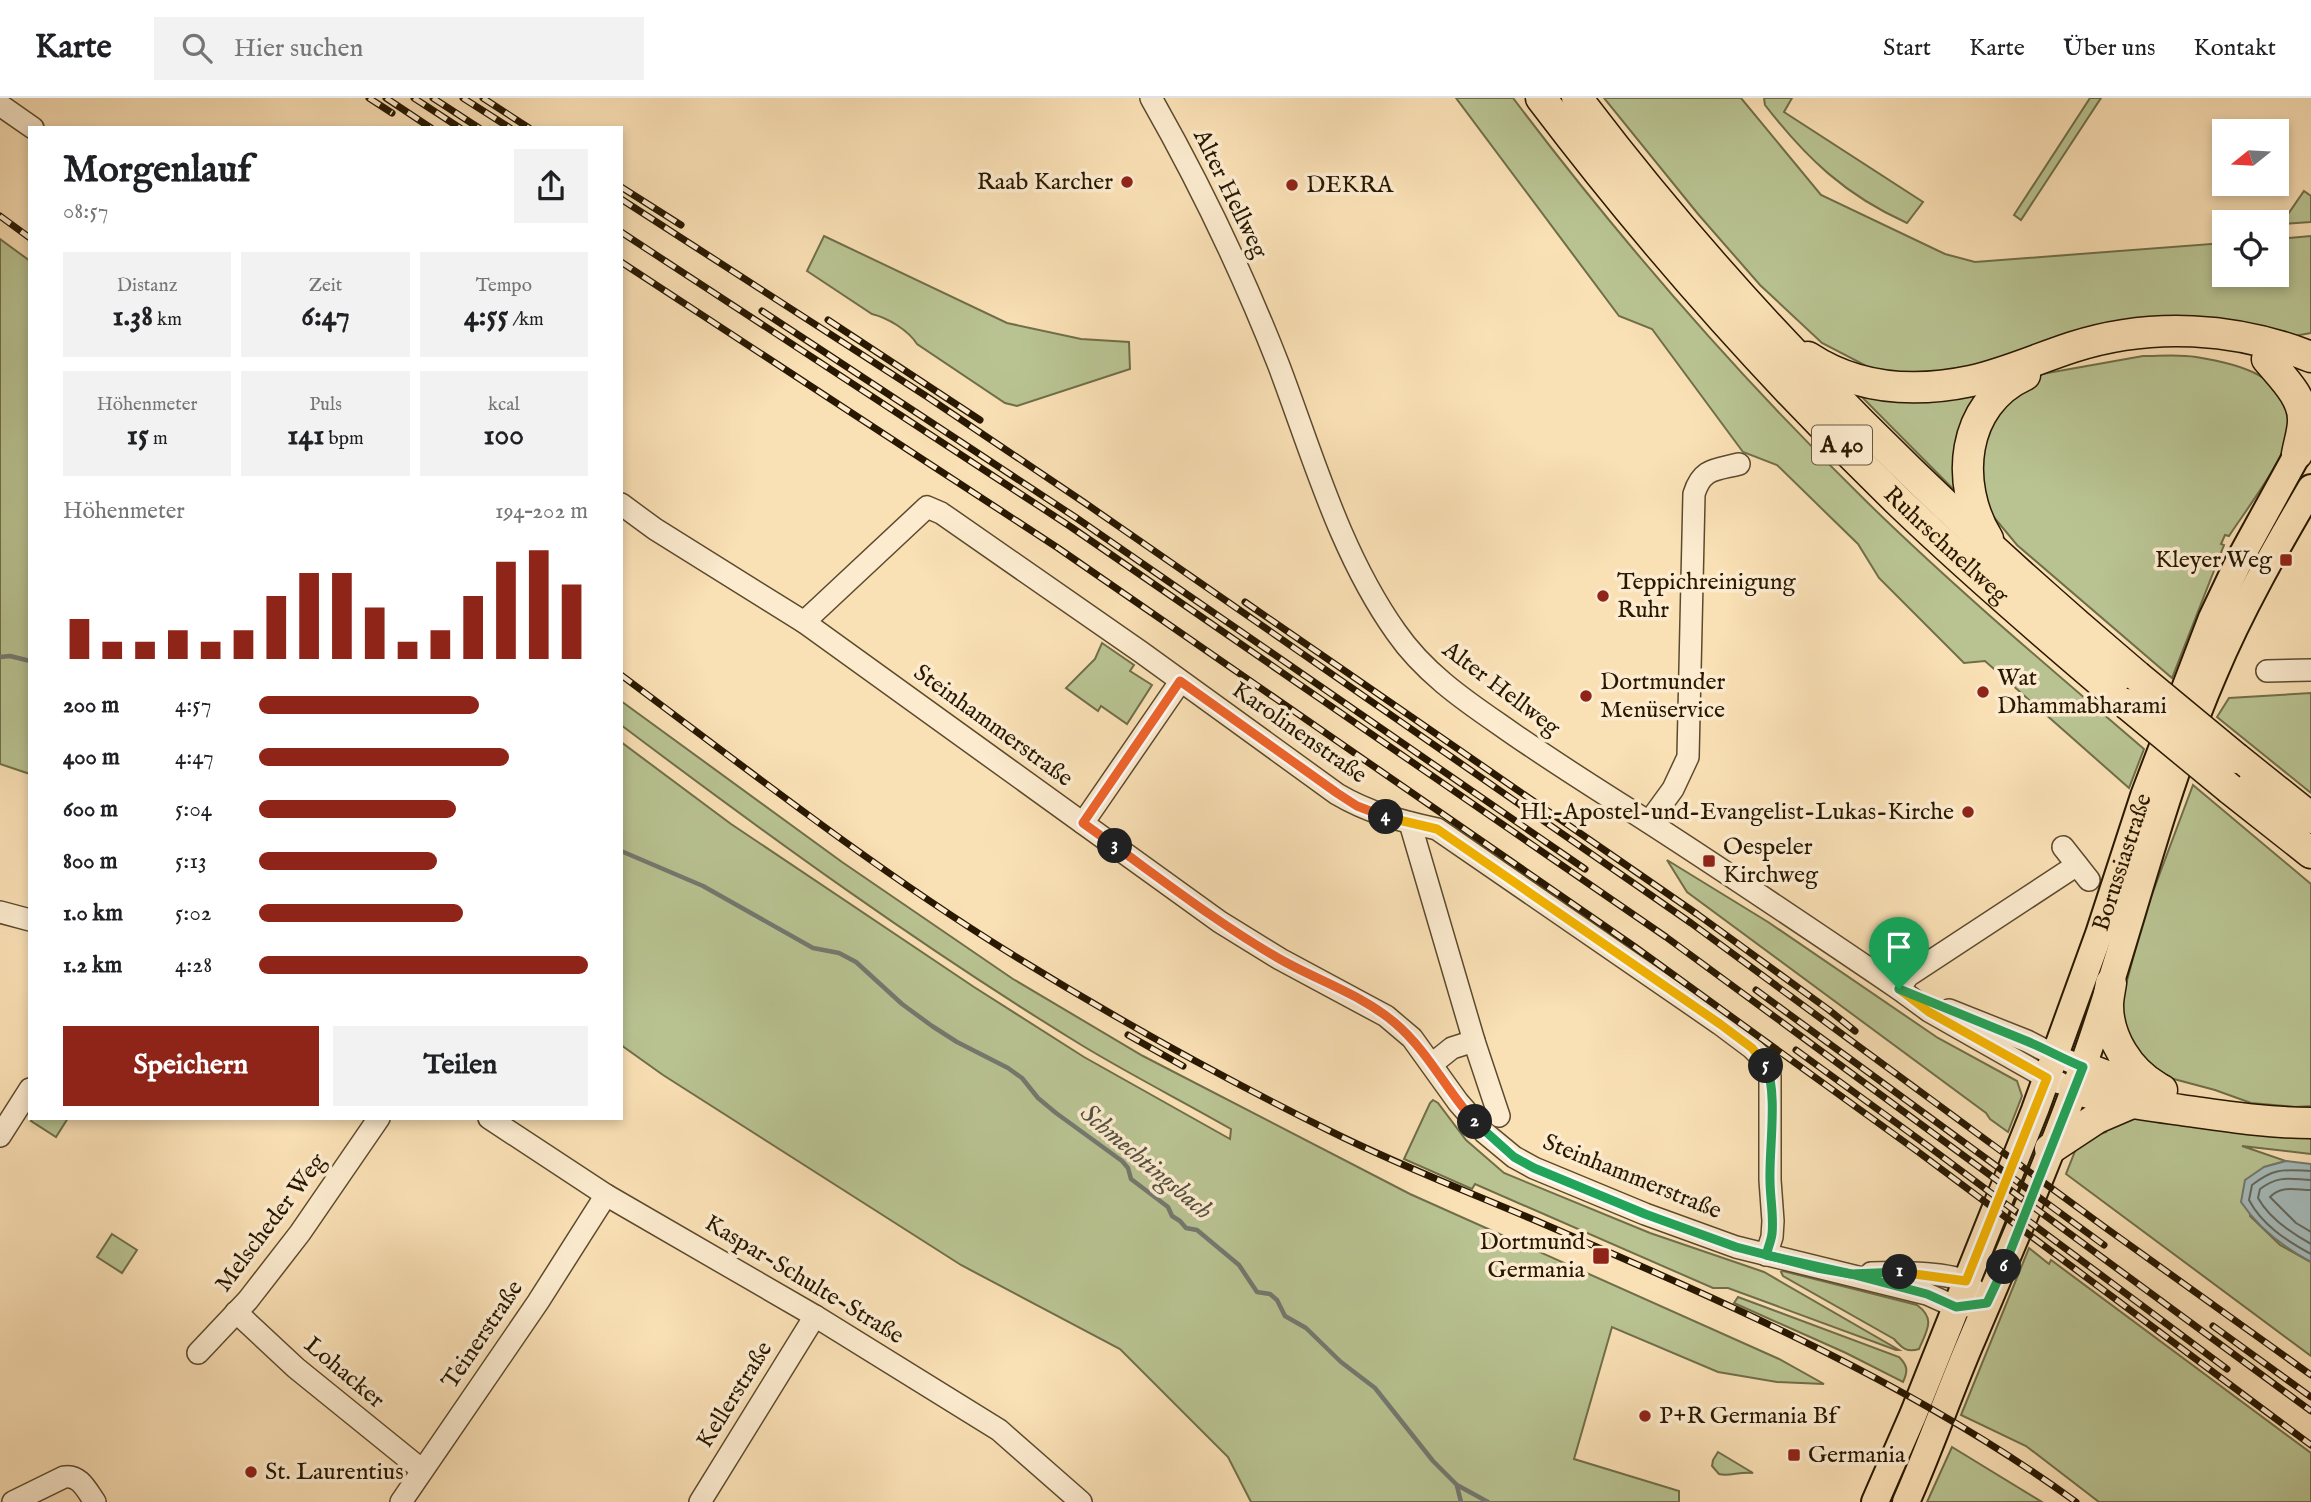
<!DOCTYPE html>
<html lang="de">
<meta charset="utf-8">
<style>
body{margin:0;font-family:"IM FELL English",serif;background:#f2f2f2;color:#202124;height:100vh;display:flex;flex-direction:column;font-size:26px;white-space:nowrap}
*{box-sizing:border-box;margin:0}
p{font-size:23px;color:#757577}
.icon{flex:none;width:38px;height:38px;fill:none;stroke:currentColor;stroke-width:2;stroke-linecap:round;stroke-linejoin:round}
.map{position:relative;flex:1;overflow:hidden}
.sheet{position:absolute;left:28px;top:28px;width:595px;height:994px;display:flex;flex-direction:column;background:#fff;border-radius:0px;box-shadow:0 4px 10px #0003}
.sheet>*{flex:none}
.needle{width:46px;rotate:252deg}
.tools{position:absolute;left:2212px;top:21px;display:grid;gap:14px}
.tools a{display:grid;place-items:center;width:77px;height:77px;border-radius:0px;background:#fff;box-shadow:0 4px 10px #0003;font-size:35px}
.pin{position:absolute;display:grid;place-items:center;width:60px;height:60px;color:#fff;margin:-72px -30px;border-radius:50% 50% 50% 0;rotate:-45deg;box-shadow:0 0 7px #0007}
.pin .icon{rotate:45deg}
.km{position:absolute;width:35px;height:35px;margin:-18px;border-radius:50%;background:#222;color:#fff;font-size:19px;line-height:35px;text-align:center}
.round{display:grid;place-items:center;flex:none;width:74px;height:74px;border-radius:0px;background:#f2f2f2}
.overview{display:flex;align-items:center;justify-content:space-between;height:119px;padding:0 35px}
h1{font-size:38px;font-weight:700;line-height:52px}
.metrics{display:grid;grid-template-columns:repeat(3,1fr);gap:10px;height:119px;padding:7px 35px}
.metrics div{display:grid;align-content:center;border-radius:0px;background:#f2f2f2;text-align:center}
.metrics b{font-size:30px;font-weight:700}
.metrics small{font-size:19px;font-weight:400}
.metrics p{font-size:19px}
.chart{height:196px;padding:14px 35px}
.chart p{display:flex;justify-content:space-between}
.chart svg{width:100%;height:126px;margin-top:7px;stroke:#8f2418;stroke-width:6}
.primary-button{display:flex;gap:14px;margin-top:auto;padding:14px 35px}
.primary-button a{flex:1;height:80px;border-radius:0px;background:#8f2418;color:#fff;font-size:28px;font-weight:700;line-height:80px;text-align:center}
.primary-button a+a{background:#f2f2f2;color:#202124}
ul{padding:0 35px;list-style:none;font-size:23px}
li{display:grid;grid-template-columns:112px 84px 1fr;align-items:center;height:52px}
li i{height:18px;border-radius:9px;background:#8f2418}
header{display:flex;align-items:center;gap:42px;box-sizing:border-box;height:98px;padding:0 35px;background:#fff;border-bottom:2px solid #e0e0e0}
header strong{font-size:33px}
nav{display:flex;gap:38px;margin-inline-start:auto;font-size:24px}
.search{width:490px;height:63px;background:#f2f2f2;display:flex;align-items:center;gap:18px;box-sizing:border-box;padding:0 24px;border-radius:0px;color:#757577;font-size:26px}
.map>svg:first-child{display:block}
</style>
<header>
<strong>Karte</strong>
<div class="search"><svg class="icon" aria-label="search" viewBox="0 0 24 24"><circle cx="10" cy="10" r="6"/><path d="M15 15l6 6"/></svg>Hier suchen</div>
<nav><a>Start</a><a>Karte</a><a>Über uns</a><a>Kontakt</a></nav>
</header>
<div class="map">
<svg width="2311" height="1404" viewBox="0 0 2311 1404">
<rect width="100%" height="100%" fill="#fae0b5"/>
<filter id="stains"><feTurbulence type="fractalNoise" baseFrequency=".00286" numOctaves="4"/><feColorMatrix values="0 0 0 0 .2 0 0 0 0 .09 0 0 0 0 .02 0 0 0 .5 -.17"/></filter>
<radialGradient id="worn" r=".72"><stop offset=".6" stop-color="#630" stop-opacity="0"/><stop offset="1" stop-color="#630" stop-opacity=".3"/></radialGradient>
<g fill="#b9c392" stroke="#706e49" stroke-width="2">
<path d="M 1456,0 L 1513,0 C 1621,143 1740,280 1868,405 C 1956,491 2051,571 2144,651 L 2129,690 L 1985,563 L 1964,565 L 1879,480 L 1858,446 L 1777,367 L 1743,354 L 1652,231 L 1619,218 Z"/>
<path d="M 1604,0 L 1741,0 L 1821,97 L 1945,156 L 1975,164 L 2224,145 L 2224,177 L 2277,177 L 2277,141 L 2311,138 L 2311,235 L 2283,240 L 2238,232 L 1926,280 L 1874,272 L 1822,245 L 1760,187 L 1698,116 Z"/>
<path d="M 1764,0 L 1792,0 L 1784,14 L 1923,104 L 1907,125 C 1845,97 1806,60 1765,7 Z"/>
<path d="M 2090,0 L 2101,0 L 2021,122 L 2014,117 Z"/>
<path d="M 2304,93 L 2311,98 L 2311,124 L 2282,126 L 2274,120 L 2274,117 L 2277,113 L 2286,119 Z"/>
<path d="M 824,138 L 1007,225 L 1081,241 L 1129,244 L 1130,271 L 1017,308 L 1005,305 L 917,246 C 908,232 888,220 872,216 L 807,173 Z"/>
<path d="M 0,141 L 30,163 L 30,676 L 0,666 Z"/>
<path d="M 2143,258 C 2160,258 2179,256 2196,259 C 2234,265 2291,277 2290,327 C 2290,356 2245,413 2229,438 L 2225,437 L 2221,446 L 2224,447 L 2172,580 L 2017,447 L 1992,417 L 1983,401 L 1981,334 L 2011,296 L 2042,276 Z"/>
<path d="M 2006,278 L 1967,405 L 1845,282 Z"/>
<path d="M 1102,545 L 1134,567 L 1130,573 L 1152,587 L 1127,626 L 1101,608 L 1098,613 L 1066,590 L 1095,561 Z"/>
<path d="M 2311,595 L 2311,695 L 2217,619 L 2229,600 Z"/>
<path d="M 621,603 L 842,764 L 1013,881 L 1143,958 L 1410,1096 L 1779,1261 L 1824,1286 L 1777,1284 L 1718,1274 L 1612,1229 L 1574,1361 L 1679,1393 L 1679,1404 L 1251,1404 L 1228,1359 L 1120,1251 L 961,1167 L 663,977 L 621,947 L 621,644 L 731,726 L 974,889 L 1084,959 L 1230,1041 L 1231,1031 C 1182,1003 1131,977 1083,948 C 923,850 771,740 621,627 Z"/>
<path d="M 2193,687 L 2311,786 L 2311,1008 L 2296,1009 L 2251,1005 L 2215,992 L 2170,980 L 2144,968 L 2125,931 L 2122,914 L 2124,894 L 2145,815 Z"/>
<path d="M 1667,762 L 1768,824 L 1938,940 L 2017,983 L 2022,998 L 2008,1034 L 1990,1021 L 1986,1015 L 1687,794 Z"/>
<path d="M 1433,1002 L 1438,1005 L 1466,1042 L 1504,1075 L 1650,1135 L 1764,1174 L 1899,1252 L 1896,1252 L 1728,1190 L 1713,1190 L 1475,1086 L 1472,1091 L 1404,1061 L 1430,1005 Z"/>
<path d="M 2143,1015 L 2311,1031 L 2311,1056 L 2242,1048 L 2286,1063 L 2264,1069 L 2250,1118 L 2280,1147 L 2311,1164 L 2311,1258 L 2066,1076 L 2079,1043 L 2106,1034 L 2104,1022 Z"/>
<path d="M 33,1020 L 68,1020 L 56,1039 L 31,1023 Z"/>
<path d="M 112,1136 L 137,1152 L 122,1175 L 97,1159 Z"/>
<path d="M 2029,1150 L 2049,1166 L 2051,1162 L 2311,1355 L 2311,1404 L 2099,1404 L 2026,1348 L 1961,1317 Z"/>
<path d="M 1783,1173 L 1917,1207 C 1936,1221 1927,1232 1919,1251 C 1907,1255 1902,1250 1894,1241 L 1783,1178 L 1781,1174 Z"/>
<path d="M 1738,1199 L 1899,1259 C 1908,1268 1908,1273 1903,1284 L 1846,1255 L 1734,1205 Z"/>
<path d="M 1952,1349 L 2042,1404 L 1927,1404 Z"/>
<path d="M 1718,1354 L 1753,1375 C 1740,1373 1729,1379 1719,1376 L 1712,1368 L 1713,1362 Z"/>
</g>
<path fill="#a5baba" stroke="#737970" stroke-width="2" d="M 2286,1063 L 2311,1066 L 2311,1164 C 2283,1149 2259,1131 2241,1104 L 2245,1082 L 2264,1069 Z"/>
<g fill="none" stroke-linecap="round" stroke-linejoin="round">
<g stroke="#66695d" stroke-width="2">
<path d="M 2311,1073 C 2284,1072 2275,1069 2252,1087 L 2249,1102 C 2262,1127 2287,1143 2311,1156"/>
<path d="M 2311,1082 C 2289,1081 2279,1077 2260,1091 L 2258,1100 C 2269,1120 2291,1135 2311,1146"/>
<path d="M 2311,1092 C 2296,1092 2281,1087 2270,1099 L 2296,1125 L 2311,1134"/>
</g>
<g stroke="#737970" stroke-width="4.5">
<path d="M 0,559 L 10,558 L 30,563"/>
<path d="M 621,753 L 703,788 L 813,850 L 839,855 L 856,864 L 902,906 L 932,928 L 957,944 L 1008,970 L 1022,980 L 1038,1000 L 1056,1015 L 1122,1063 L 1128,1070 L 1131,1081 L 1168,1109 L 1172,1118 L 1180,1123 L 1186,1130 L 1197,1132 L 1239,1167 L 1257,1194 L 1270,1196 L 1277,1202 L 1285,1218 L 1306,1230 L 1341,1264 L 1375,1290 L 1433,1363 L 1457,1387 L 1488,1404"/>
<path d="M 1457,1388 L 1461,1404"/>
</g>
<defs>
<g id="minor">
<path d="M 1151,0 C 1200,86 1243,176 1279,268 C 1313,358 1340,455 1396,534 C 1423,573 1461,600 1499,626 C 1544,658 1590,687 1636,716 C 1725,773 1812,832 1899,891 L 1929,913 L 2047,980 L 2060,985"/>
<path d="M 0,7 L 33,30"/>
<path d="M 621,406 L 655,431 L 804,524 L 1220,824 L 1280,861 L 1386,918 L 1412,940 L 1458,1004 L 1485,1035 L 1514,1059 L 1534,1070 L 1645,1116 L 1736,1149 L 1927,1196 L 1956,1209 L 1972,1207"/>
<path d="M 804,524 L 927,409 L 941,415 L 1141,554 L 1337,696 C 1369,715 1401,723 1437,731 L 1720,926 L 1752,950 L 1761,959 L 1770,978 L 1770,1082 L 1773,1123 L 1772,1139 L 1766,1157"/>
<path d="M 2267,573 L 2311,572"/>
<path d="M 1649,724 L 1673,691 L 1688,659 L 1694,396 C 1702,370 1715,372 1739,366"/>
<path d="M 1083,725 L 1180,584"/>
<path d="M 1410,725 L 1474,943 L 1499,1018"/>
<path d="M 2063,749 L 2089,782"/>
<path d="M 0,814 L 30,822"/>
<path d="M 1899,891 L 1908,878 L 2077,767"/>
<path d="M 1949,912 L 2027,943 L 2054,957 L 2083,969"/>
<path d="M 1432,966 L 1452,950 L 1474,943"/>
<path d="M 489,1020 L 606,1097 L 815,1218 L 999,1332 L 1081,1404"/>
<path d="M 0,1038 L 30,991"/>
<path d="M 1871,1175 C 1894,1174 1944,1174 1965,1183 C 1969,1185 1973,1191 1977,1194"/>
<path d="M 236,1214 L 296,1270 L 422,1372"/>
<path d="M 198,1255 L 248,1202 L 300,1135 L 379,1020"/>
<path d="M 13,1404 L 64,1379 C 80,1376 87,1393 95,1404"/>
<path d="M 401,1404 L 538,1204 L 606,1097"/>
<path d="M 700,1404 L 815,1218"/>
</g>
<g id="major">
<path id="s1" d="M 1875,1404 L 1913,1317 L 2035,1012 L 2099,836 L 2144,698 L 2212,520 L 2241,459 L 2308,337"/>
<path d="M 1906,1404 C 1929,1352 1948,1298 1970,1246 C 2012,1147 2056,1047 2091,945 C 2133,822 2162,695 2214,575 C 2241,511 2276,450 2311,390"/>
</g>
<g id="highway">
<path id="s2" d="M 1541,0 C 1650,144 1771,280 1900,405 C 1973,475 2050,541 2127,606"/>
<path d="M 1577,0 C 1739,215 1932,405 2137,578"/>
<path d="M 1808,259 C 1858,292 1914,295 1971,283 C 2006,275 2039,260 2073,249 C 2151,224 2236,229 2311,259"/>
<path d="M 2267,261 C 2281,278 2304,299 2303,323 C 2303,333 2299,345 2297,356"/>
<path d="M 1988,441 C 1954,386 1961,306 2025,277"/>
<path d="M 2236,660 L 2311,720"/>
<path d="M 2230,691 L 2311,755"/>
<path d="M 2111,885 C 2110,892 2108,900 2108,907 C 2108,940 2129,973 2157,989"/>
<path d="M 2083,969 L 2104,977 L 2162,992"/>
<path d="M 2074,990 C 2108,1003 2144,1007 2181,1012 C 2224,1018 2267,1025 2311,1025"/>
<path d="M 2050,1051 L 2097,1020 L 2132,1005"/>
</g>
</defs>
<use href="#minor" stroke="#5c4a2d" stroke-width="24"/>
<use href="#major" stroke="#281800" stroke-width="30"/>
<use href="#highway" stroke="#281800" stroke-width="33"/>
<use href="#minor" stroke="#fcebcf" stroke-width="21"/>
<use href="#major" stroke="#fae0b5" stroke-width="26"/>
<use href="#highway" stroke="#fae0b5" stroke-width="30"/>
<defs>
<g id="rail">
<path d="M 369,0 L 392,15"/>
<path d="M 386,0 L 431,30"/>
<path d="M 414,0 L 460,30"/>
<path d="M 433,0 L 479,30"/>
<path d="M 463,0 L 510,30"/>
<path d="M 483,0 L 529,30"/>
<path d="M 621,89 L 681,127"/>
<path d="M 621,101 L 926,298 L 1085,405 L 1691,825 L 2103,1128 L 2311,1277"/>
<path d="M 0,118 L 30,140"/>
<path d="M 621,134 L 1071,429 L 1666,839 L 2311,1313"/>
<path d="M 621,164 L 1058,450 L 1635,849 L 1917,1053 L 2311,1347"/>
<path d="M 762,213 L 1075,419 L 1585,771"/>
<path d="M 828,222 L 980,322"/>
<path d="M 1245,504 L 1697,816 L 1829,912 L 1855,933"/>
<path d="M 621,577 C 747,671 872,769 1005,852 C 1111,918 1219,978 1330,1033 C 1400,1068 1474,1096 1546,1127 C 1729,1206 1914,1286 2076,1404"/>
<path d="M 1756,892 L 2104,1147"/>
<path d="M 1128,937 L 1183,968"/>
<path d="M 1796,952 L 1928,1048 L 2227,1271"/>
<path d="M 2213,1228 L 2311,1299"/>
</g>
</defs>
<use href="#rail" stroke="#281800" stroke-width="7"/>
<use href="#rail" stroke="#fcebcf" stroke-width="4.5" stroke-dasharray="13" stroke-linecap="butt"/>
<defs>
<g id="highway-bridge">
<path d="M 2137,578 L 2236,660"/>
<path d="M 2127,606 L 2230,691"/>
</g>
</defs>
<use href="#highway-bridge" stroke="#281800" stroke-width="33" stroke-linecap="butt"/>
<use href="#highway-bridge" stroke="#fae0b5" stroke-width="30"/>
</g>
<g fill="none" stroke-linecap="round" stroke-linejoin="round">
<defs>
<path id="split-1" d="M 1899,891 L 1929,914 L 2047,980 L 1966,1183 L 1900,1174"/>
<path id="split-2" d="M 1475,1024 L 1514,1059 L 1534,1070 L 1645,1116 L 1736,1149 L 1817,1170 L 1851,1176 L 1900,1174"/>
<path id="split-3" d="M 1115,748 C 1169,787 1221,827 1278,860 C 1316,882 1361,896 1395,925 C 1428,953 1446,992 1475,1024"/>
<path id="split-4" d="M 1115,748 L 1083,725 L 1180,583 L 1337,695 L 1357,708 L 1386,719"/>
<path id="split-5" d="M 1386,719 L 1437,731 L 1720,926 L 1752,950 L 1766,968"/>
<path id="split-6" d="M 1766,968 C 1778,994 1769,1051 1770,1082 C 1770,1100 1774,1118 1772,1136 C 1771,1143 1768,1150 1766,1157 L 1851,1176 L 1927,1196 L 1956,1209 L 1987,1205 L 2004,1169"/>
<path id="split-7" d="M 1899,891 C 1940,908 1982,925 2024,942 C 2044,950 2063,961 2083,969 L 2004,1169"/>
</defs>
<use href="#split-1" stroke="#fff" stroke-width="14"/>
<use href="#split-2" stroke="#fff" stroke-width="14"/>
<use href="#split-3" stroke="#fff" stroke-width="14"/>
<use href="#split-4" stroke="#fff" stroke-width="14"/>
<use href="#split-5" stroke="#fff" stroke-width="14"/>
<use href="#split-6" stroke="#fff" stroke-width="14"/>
<use href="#split-7" stroke="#fff" stroke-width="14"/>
<use href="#split-1" stroke="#f5b400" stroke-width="9"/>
<use href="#split-2" stroke="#22a559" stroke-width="9"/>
<use href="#split-3" stroke="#f0652b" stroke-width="9"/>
<use href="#split-4" stroke="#f0652b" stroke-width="9"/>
<use href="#split-5" stroke="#f5b400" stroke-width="9"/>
<use href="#split-6" stroke="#22a559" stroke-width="9"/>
<use href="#split-7" stroke="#22a559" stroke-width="9"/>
</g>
<g fill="#8f2418" stroke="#fcebcf" stroke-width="2.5">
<circle cx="1127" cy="84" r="7"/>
<circle cx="1292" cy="87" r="7"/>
<rect x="2279" y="455" width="14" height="14" rx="3.5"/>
<circle cx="1603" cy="498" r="7"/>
<circle cx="1983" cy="594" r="7"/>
<circle cx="1586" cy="598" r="7"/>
<circle cx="1968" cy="714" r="7"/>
<rect x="1702" y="756" width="14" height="14" rx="3.5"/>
<rect x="1592" y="1149" width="18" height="18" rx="3.5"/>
<circle cx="1645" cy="1318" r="7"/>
<rect x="1787" y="1350" width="14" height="14" rx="3.5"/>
<circle cx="251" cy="1374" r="7"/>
</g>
<g text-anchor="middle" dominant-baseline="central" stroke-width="7" stroke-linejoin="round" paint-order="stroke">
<rect fill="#fcebcf" stroke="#68573e" stroke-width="2" x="1812" y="327.5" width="60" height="39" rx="5"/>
<g font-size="23" font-weight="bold" fill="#281800">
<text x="1842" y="347">A 40</text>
</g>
<g font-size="24" fill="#281800" stroke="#fcebcf" text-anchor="start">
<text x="1113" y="84" text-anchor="end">Raab Karcher</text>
<text x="1306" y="87">DEKRA</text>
<text x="2272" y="462" text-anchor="end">Kleyer Weg</text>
<text x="1617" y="484">Teppichreinigung<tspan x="1617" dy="28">Ruhr</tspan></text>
<text x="1997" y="580">Wat<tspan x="1997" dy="28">Dhammabharami</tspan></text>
<text x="1600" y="584">Dortmunder<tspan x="1600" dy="28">Menüservice</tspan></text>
<text x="1954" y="714" text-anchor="end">Hl.-Apostel-und-Evangelist-Lukas-Kirche</text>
<text x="1723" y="749">Oespeler<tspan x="1723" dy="28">Kirchweg</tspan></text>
<text x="1585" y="1144" text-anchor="end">Dortmund<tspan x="1585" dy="28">Germania</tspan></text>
<text x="1659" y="1318">P+R Germania Bf</text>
<text x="1808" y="1357">Germania</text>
<text x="265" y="1374">St. Laurentius</text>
</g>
<g font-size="24" fill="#281800" stroke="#fcebcf">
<text transform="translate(1230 96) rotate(64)">Alter Hellweg</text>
<text stroke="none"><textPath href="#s2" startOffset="604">Ruhrschnellweg</textPath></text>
<text transform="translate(1501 591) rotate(37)">Alter Hellweg</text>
<text transform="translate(993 628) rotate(36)">Steinhammerstraße</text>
<text transform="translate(1299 635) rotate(35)">Karolinenstraße</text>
<text stroke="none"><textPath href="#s1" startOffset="686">Borussiastraße</textPath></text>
<text transform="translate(1632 1079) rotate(22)">Steinhammerstraße</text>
<text transform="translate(271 1125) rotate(-53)">Melscheder Weg</text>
<text transform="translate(804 1182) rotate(31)">Kaspar-Schulte-Straße</text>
<text transform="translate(483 1237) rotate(-56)">Teinerstraße</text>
<text transform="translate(344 1275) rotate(40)">Lohacker</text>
<text transform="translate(735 1297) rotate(-58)">Kellerstraße</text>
</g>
<g font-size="26" font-style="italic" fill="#545141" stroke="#fcebcf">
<text transform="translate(1146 1064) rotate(40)">Schmechtingsbach</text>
</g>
</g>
<rect width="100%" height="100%" filter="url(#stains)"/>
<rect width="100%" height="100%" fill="url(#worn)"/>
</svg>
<div class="tools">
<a><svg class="needle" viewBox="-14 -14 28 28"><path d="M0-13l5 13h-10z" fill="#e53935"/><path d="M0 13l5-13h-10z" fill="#757577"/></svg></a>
<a><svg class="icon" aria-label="locate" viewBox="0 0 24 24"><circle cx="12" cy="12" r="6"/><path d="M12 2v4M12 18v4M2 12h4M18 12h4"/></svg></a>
</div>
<div class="pin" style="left:1899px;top:891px;background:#1e9e55"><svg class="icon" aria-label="arrive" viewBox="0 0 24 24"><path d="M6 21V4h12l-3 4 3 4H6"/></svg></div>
<b class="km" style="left:1900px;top:1174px">1</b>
<b class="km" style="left:1475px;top:1024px">2</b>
<b class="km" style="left:1115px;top:748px">3</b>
<b class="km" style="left:1386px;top:719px">4</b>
<b class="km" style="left:1766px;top:968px">5</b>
<b class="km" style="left:2004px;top:1169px">6</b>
<section class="sheet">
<div class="overview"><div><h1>Morgenlauf</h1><p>08:57</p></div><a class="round"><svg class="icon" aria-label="share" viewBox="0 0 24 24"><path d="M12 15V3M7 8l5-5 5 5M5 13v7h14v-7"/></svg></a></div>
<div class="metrics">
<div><p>Distanz</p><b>1.38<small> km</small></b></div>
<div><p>Zeit</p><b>6:47</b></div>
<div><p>Tempo</p><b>4:55<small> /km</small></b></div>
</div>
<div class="metrics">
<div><p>Höhenmeter</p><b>15<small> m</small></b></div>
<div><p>Puls</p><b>141<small> bpm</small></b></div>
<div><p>kcal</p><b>100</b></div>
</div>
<div class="chart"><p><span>Höhenmeter</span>194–202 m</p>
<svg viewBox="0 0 160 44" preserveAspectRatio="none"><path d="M5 44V30M15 44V38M25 44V38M35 44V34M45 44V38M55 44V34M65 44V22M75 44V14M85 44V14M95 44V26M105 44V38M115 44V34M125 44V22M135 44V10M145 44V6M155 44V18"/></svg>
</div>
<ul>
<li><b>200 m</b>4:57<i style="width:67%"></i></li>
<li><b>400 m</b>4:47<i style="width:76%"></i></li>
<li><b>600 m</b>5:04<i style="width:60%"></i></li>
<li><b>800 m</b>5:13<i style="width:54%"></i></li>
<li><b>1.0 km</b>5:02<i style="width:62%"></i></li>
<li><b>1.2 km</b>4:28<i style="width:100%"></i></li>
</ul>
<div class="primary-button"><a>Speichern</a><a>Teilen</a></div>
</section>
</div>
